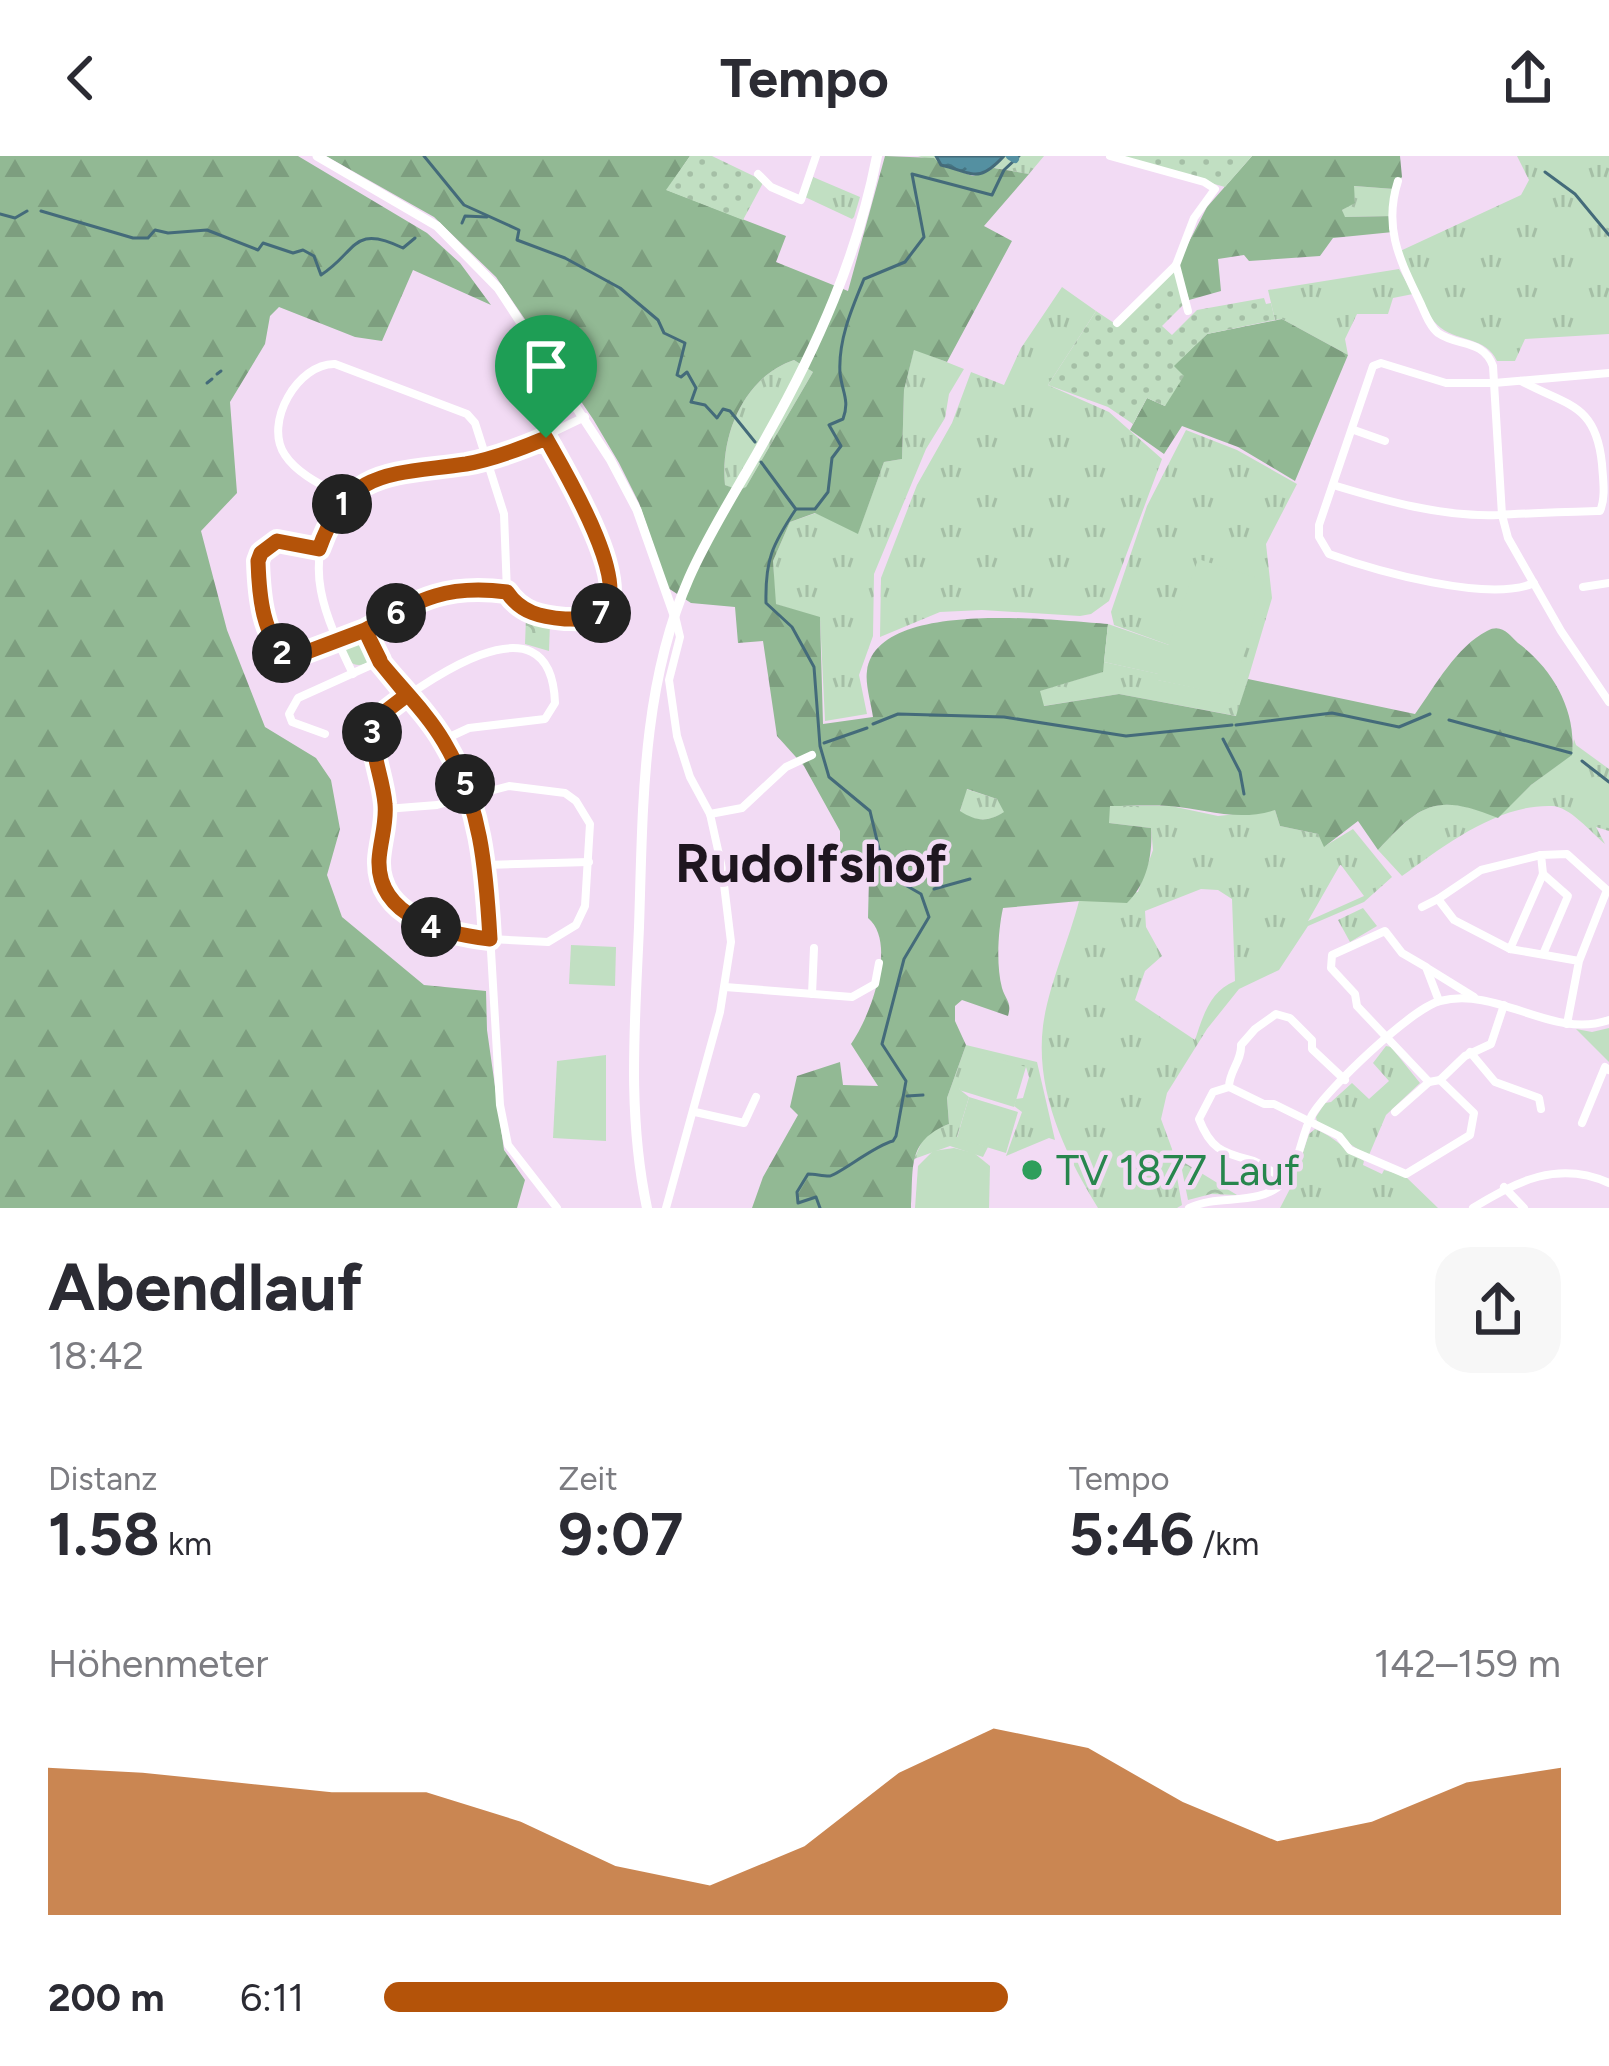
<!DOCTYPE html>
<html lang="de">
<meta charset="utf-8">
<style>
body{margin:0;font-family:Figtree,sans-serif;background:#f7f7f7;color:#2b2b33;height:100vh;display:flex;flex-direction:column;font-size:45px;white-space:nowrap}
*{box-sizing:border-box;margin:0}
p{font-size:39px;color:#7c7c81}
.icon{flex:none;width:66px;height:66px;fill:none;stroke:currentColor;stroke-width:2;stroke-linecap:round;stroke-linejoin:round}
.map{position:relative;height:1052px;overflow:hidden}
.sheet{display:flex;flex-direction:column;background:#fff;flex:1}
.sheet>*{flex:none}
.pin{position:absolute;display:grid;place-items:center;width:102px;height:102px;color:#fff;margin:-123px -51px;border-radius:50% 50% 50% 0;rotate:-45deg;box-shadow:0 0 12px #0007}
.pin .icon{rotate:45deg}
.km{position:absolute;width:60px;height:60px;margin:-30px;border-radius:50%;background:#222;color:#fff;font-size:33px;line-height:60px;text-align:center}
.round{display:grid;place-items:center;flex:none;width:126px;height:126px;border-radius:36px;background:#f7f7f7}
.head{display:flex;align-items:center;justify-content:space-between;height:204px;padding:0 48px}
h1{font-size:66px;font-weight:700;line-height:90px}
.stats{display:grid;grid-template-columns:repeat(3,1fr);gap:18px;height:204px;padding:12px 48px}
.stats div{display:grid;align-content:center}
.stats b{font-size:60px;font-weight:700}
.stats small{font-size:33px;font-weight:400}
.stats p{font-size:33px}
.chart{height:336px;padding:24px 48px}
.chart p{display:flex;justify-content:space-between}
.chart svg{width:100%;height:216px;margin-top:12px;fill:#b45309;opacity:.7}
ul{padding:0 48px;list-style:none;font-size:39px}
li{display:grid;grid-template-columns:192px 144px 1fr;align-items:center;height:90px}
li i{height:30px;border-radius:15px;background:#b45309}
header{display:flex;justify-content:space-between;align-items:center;height:156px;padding:0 48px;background:#fff;font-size:54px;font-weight:700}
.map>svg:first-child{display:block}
</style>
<header><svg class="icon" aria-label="back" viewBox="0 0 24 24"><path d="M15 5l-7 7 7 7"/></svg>Tempo<svg class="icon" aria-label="share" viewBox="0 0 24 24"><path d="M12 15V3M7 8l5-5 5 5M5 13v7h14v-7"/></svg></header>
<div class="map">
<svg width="1609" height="1052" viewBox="0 0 1609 1052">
<defs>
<pattern id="grass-tufts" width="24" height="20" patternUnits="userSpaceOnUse" patternTransform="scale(3)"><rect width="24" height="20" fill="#c1dfc2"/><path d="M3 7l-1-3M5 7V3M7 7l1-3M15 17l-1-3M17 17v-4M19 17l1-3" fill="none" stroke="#a5bfa6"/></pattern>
<pattern id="forest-firs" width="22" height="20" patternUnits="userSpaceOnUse" patternTransform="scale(3)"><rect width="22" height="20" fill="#92b994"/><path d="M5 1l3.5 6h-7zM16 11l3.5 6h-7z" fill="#7d9e7f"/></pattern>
<pattern id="park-crowns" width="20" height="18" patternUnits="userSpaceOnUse" patternTransform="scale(3)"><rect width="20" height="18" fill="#c1dfc2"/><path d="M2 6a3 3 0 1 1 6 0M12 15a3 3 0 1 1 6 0" fill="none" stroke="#a5bfa6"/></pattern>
<pattern id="garden-dots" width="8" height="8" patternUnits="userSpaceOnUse" patternTransform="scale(3)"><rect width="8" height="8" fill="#c1dfc2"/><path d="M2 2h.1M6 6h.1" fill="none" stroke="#a5bfa6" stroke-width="1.8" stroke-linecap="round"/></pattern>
<pattern id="water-ripples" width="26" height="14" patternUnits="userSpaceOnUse" patternTransform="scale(3)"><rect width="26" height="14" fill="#5490a1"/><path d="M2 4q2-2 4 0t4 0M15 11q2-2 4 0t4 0" fill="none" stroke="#457583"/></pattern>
</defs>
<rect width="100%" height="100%" fill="#f2dbf4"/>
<g fill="url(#grass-tufts)" fill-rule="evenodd">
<path d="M 918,0 L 1044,0 L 1029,18 L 995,12 L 981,20 Z"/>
<path d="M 1517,0 L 1609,0 L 1609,178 L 1525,183 L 1515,205 L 1497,205 C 1486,181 1460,186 1441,172 C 1422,157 1407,118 1398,96 L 1521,39 L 1529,24 Z"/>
<path d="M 813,21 L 860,41 L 854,61 L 852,63 L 805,41 Z"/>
<path d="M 1353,30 L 1394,33 L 1393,60 L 1344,61 L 1342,54 L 1355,46 Z"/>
<path d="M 1399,113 L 1413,138 L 1393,142 L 1388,158 L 1357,158 L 1345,183 L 1348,199 L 1282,163 L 1275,164 L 1268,134 Z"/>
<path d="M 1062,131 L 1096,155 L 1048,229 L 1109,256 L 1162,303 L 1109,445 L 1091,458 L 1080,460 L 982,454 L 940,456 L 880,481 L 881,422 L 917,329 L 952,267 L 971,216 L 1004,229 L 1021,192 Z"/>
<path d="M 914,193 L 964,213 L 949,238 L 945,262 L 926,293 L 874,418 L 873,480 L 859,519 L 867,558 L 825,565 L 820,462 L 775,448 L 773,405 L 790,366 L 816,357 L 858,377 L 884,306 L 902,303 L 904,234 Z"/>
<path d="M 794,204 L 813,216 L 746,331 L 739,335 L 725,329 C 720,279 744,221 794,204 Z"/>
<path d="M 1186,274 L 1237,294 L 1297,328 L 1266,388 L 1272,442 L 1237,560 L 1119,538 L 1043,550 L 1039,535 L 1102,516 L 1104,506 L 1159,518 L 1158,524 L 1232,539 L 1169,489 L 1114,469 L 1111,456 L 1147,350 Z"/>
<circle cx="359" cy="495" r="14"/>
<path d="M 1574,583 L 1576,589 L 1609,613 L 1609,675 L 1596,671 L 1605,688 C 1592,677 1569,650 1552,650 C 1498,648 1445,689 1402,720 L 1378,694 C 1421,647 1437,637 1498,661 L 1531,629 L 1571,599 Z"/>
<path d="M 966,633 L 997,643 L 1005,656 C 988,666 976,666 960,656 Z"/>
<path d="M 1109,650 L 1171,650 L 1218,660 L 1275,654 L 1280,670 L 1318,678 L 1325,690 L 1353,673 L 1392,721 L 1364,746 L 1308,770 L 1279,814 L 1239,833 L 1207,873 L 1167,937 L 1161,963 L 1172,993 L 1182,1049 L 1177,1052 L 1098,1052 C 1065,998 1035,935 1043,870 C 1048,831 1069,784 1079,745 L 1138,736 L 1153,694 L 1151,672 L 1109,667 ZM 1341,709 L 1364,740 L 1308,765 L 1340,709 ZM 1201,733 L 1218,734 L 1232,743 L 1235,825 C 1210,835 1203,860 1195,884 L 1135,844 L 1145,815 L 1162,800 L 1146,771 L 1145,755 Z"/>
<path d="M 1363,752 L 1377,770 L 1350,786 L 1338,764 Z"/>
<path d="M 1609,872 L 1609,906 L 1576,873 L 1592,876 Z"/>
<path d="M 966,889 L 1037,906 L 1055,984 L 1049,982 L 1006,1000 L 1022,956 L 1014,950 L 1016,943 L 1023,942 L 1029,921 L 1026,911 L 959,933 L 969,941 L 957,981 L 988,991 L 983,1001 L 950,990 L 914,1003 L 926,977 L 949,968 L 947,942 Z"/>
<path d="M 1386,890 L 1391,891 L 1420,927 L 1386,959 L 1369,999 C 1349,990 1337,976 1317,966 L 1316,961 L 1325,947 L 1331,946 L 1352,927 L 1369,943 L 1389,925 L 1373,907 Z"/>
<path d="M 1315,973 C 1335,981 1345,994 1364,1005 L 1363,1009 L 1382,1018 L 1384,1014 L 1405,1020 L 1438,1052 L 1280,1052 L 1293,1027 L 1309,978 Z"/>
</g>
<g fill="url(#forest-firs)" fill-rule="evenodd">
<path d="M 0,0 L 298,0 L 427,77 L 460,107 L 491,149 L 413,114 L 382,185 L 355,181 L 279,151 L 270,160 L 265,188 L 230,246 L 237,337 L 201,375 L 227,474 L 265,571 L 316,602 L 331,624 L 340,673 L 327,719 L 342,761 L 424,829 L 486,835 L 487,874 L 504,994 L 525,1024 L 517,1052 L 0,1052 Z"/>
<path d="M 326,0 L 690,0 L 667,34 L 786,80 L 776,106 L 848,135 L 885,0 L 934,2 L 941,9 L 973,20 L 994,12 L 1029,18 L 984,70 L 1012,85 L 947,206 L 914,194 L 904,234 L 902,303 L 884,306 L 858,378 L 815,357 L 790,366 L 773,405 L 776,448 L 820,461 L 823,568 L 873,561 C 871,547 865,528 867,515 C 877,441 1058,465 1108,468 L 1103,516 L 1040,535 L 1044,550 L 1119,538 L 1236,560 L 1248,523 L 1415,558 C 1436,529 1456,491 1487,475 C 1502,467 1509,479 1518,487 C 1552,512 1577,554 1572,599 L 1531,629 L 1498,662 C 1437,637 1421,647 1378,694 L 1358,665 L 1324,691 L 1318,678 L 1280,670 L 1275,654 C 1237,666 1206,653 1169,650 C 1149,649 1129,650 1110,650 L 1109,667 L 1151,672 C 1153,698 1147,728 1127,747 L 1080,745 L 1003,752 C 998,775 996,809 1002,832 C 1006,845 1012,846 1008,860 L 962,844 L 955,850 L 955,865 L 966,889 L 947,942 L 949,968 C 906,985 914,1012 911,1052 L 752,1052 L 763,1021 L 798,959 L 790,951 L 797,920 L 840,906 L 843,929 L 878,930 L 851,888 C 870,861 898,787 868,762 L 869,722 L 840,719 L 840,675 L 804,610 L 777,580 L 763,485 L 738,487 L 735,451 L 691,447 L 668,432 L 639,347 L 619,307 L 593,263 L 496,121 L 434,61 ZM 794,204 L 813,216 L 746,331 L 739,334 L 725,329 C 720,279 744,221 794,204 ZM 967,633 L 997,643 L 1004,656 C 988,666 977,666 960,655 Z"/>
<path d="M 1252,0 L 1400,0 L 1402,21 L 1394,33 L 1354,30 L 1355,47 L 1342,54 L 1345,61 L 1393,60 L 1393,76 L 1333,82 L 1320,100 L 1249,105 L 1244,99 L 1218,103 L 1221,135 L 1189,144 L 1178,107 L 1207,51 Z"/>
<path d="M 1282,163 L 1348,199 L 1295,325 L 1238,291 L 1182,270 L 1164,298 L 1130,274 L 1147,242 L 1165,250 L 1173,210 L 1207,178 Z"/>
</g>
<g fill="url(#park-crowns)">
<path d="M 526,461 L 550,467 L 549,495 L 525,488 Z"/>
<path d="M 1180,1004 L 1237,1039 L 1211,1038 L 1188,1044 Z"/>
</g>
<g fill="url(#garden-dots)">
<path d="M 690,0 L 712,0 L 764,25 L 743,64 L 666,34 Z"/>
<path d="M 1114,0 L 1252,0 L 1225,31 Z"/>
<path d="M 1175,114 L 1184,148 L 1162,170 L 1172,179 L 1197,154 L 1264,142 L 1266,148 L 1271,147 L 1275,164 L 1207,178 L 1174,210 L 1184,220 L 1165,250 L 1147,242 L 1133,268 L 1108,251 L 1048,229 L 1096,155 L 1114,167 Z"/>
</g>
<g fill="#c1dfc2">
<path d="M 1198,403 L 1264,424 L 1232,540 L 1157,524 L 1158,518 L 1104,506 L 1108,468 L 1169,489 Z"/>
<path d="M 571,789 L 616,791 L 615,830 L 569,828 Z"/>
<path d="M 971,894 L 1026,911 L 1014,951 L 959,934 Z"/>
<path d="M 606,899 L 606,985 L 553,982 L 557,905 Z"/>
<path d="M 969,941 L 1018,956 L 1006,997 L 957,982 Z"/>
<path d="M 954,992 L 974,997 L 990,1010 L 989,1052 L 915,1052 L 918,1010 L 933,995 Z"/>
</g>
<path fill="url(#water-ripples)" stroke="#446b7a" stroke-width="3" d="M 936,0 L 1004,0 C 978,28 974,17 941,9 Z"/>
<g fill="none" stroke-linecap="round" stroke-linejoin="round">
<g stroke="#446b7a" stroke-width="3">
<path d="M 424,0 L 464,49 L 519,74 L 517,84 L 565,102 L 620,132 L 658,164 L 664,177 L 685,187 L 677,219 L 681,221 L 687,216 L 696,232 L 691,246 L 705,249 L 717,262 L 723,253 L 730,255 L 755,286"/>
<path d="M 1545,16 L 1575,38 L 1609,79"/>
<path d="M 41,55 L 133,82 L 148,82 L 155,74 L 168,77 L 207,74 L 258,94 L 263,87 L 293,97 L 303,94 L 314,100 L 321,119 C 357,96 352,67 403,92 L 415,82"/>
<path d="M 0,58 L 15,62 L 27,55"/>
<path d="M 462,67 L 465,60 L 487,61"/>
<path d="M 217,218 L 221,215"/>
<path d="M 207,227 L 212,223"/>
<path d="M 761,306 L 795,352"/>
<path d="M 796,353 C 772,389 765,404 766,447 L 792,471 L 814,511 L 820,590 L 829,621 L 870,655 L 879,693 L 893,722 L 921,738 L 929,761 L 904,803 L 882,888 L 906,925 L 896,980 L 893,985 C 875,989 837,1020 829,1020 C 822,1020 815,1018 808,1018 L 797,1036 L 798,1047 L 816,1041 L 820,1052"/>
<path d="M 797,353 L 815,353 L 828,336 L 832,302 L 841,290 L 829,269 L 843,263 C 850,244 842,236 840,217 C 838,184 852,152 864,123 L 905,106 L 924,81 L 912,18 L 992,39 L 1004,14 L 1019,0"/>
<path d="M 1449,564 L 1571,597"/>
<path d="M 873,568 L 898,558 L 1004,561 L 1126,580 L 1232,569"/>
<path d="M 1236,569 L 1332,557 L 1399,571 L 1430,558"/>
<path d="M 1223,583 L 1240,616 L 1244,638"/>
<path d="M 824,587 L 867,572"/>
<path d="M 1582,605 L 1609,626"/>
<path d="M 934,733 L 970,723"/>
<path d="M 907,940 L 923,939"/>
</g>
<path stroke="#5490a1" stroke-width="8" d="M 1010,0 L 1015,3"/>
<g stroke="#fff" stroke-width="8">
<path d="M 1110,0 L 1204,26 L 1215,33 L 1194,62 L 1176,109 L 1117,167"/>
<path d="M 758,18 L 771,31 L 801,44 L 816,0"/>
<path d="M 1398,25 C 1383,72 1400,104 1419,144 C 1424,154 1429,170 1438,177 C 1458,191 1483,183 1493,210 L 1502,359 L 1508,382 L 1561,475 L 1609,546"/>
<path d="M 1176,109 L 1188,155"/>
<path d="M 1354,274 L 1385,285"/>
<path d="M 1333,329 C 1386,345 1442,361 1498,359 C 1531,357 1566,356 1600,355 C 1606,341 1603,324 1602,308 C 1596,247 1567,250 1521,225"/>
<path d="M 346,342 C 326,331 298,319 285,299 C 263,267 298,207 335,208 L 467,258 L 475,267 L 504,358 L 507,436 C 526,464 567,468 597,460 L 608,447 C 605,384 576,337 546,282"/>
<path d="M 319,393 L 277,385 L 261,397 L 258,405 C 259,436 261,485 291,502 C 315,494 339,485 363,475 C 422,448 437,427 507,436"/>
<path d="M 1534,427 C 1489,447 1376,415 1329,398 L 1319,381 L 1319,369 L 1373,210 L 1381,207 L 1446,227 L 1494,227 L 1609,217"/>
<path d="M 1583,431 L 1609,427"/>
<path d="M 365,474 L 380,505 L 443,584 L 471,640 L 486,709 L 500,949 L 508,989 L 557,1052"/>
<path d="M 353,518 C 327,464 299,408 338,353 C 350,338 363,326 382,320 C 417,307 456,312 492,302 C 525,293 553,275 585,261"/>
<path d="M 325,578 L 292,566 L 289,558 L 298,542 L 380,505"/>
<path d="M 386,653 L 437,649 L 509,630 L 565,637 L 576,645 L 590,668 L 585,750 L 576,769 L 548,786 L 490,783 L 451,778 L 417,765 L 405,755 L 387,735 L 380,716 L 386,653 L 372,591 L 377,562 C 419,530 551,431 555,547 L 545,563 L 469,572 L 443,584"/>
<path d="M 710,658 L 742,652 L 786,611 L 812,599"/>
<path d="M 486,709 L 589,706"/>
<path d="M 1543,718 L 1568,740 L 1544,796"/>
<path d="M 1422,751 L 1438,743"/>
<path d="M 1510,793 L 1454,764 L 1438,743 L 1481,714 L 1541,699"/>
<path d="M 1427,812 L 1474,841"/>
<path d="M 725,831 L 852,841 L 875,828 L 879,807"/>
<path d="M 812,838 L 814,792"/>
<path d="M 1567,868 L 1579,805 L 1607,734 L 1567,698 L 1541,699 L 1543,718 L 1510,793 L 1579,805"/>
<path d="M 1470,896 L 1495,926 L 1539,942 L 1541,953"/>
<path d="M 1429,926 L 1357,850 L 1355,838 L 1331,812 L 1332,799 L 1385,775 L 1402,797 L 1426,811 L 1439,845"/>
<path d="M 1229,931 L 1264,948 L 1274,948 L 1339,980 L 1350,994 L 1406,1018 L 1470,979 L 1474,957 L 1440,924"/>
<path d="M 695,956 L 744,967 L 756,941"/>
<path d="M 1395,956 L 1429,926 L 1440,924 L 1465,900 L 1491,888 L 1504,849"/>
<path d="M 1582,967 L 1605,911 L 1609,914"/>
<path d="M 1286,1025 C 1275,1018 1262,1007 1250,1004 C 1222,997 1210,992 1199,963 L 1213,936 L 1229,931 C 1229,915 1242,905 1241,889 L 1255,873 L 1276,858 L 1290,862 L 1312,884 L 1312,893 L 1345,924"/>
<path d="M 1504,1031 L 1524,1052"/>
<path d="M 666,1052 L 720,856 L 731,786 L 722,712 L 710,658 L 690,621 L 677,580 L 669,524 L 680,481 L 675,460"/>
<path d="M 1189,1052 C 1220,1037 1257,1052 1284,1026 C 1299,1010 1301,979 1312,959 C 1326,934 1412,852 1440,845 C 1499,830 1552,884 1609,864"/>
<path d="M 1473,1052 C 1516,1025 1559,1004 1609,1027"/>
</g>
<path stroke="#fff" stroke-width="9" d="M 317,0 L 437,70 L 498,132 L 610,303 L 637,354 L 674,459"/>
<path stroke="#fff" stroke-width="10" d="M 647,1052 C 627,958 635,866 639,771 C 643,654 641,531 689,422 C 711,372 742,326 768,278 C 817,191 858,99 877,0"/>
</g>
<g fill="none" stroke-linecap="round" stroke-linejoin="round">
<defs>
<path id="route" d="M 546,282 C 520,293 494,303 466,308 C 392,319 348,311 319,393 L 277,385 L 261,397 L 258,405 C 259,437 262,485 291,502 L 365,474 L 380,506 L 407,539 L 377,562 L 372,574 C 372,600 383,623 385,648 C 387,667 380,686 379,704 C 377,762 446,778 490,783 C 486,712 481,648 444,586 C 427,557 401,532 380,506 L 380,504 L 365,474 C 419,444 444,428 507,436 C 521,457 541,461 565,463 C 576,463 592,465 602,457 C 634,429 562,311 546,282"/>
</defs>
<use href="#route" stroke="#fff" stroke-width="24"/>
<use href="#route" stroke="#b45309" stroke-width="15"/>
</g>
<circle fill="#2e9e5b" stroke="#f2dbf4" stroke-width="4.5" cx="1032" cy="1014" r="12"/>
<g text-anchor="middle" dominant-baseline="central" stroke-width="9" stroke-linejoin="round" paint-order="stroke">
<g font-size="42" fill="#27864d" stroke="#f2dbf4" text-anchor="start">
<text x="1056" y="1014">TV 1877 Lauf</text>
</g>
<g font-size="54" font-weight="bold" fill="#1e161f" stroke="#f2dbf4">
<text x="811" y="707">Rudolfshof</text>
</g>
</g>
</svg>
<div class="pin" style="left:546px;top:282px;background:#1e9e55"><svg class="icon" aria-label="arrive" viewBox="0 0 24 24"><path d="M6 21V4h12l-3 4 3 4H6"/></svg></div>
<b class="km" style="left:342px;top:348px">1</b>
<b class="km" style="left:282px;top:497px">2</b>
<b class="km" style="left:372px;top:576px">3</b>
<b class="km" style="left:431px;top:771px">4</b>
<b class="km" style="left:465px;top:628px">5</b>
<b class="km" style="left:396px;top:457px">6</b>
<b class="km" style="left:601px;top:457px">7</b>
</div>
<section class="sheet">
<div class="head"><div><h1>Abendlauf</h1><p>18:42</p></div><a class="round"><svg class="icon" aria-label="share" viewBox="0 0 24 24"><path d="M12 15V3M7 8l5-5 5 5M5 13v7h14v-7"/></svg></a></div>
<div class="stats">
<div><p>Distanz</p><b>1.58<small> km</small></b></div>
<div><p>Zeit</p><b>9:07</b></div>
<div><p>Tempo</p><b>5:46<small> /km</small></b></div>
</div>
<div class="chart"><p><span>Höhenmeter</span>142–159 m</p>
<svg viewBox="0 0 160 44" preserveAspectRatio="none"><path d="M0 44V14L10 15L20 17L30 19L40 19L50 25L60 34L70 38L80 30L90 15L100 6L110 10L120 21L130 29L140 25L150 17L160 14V44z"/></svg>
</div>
<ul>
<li><b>200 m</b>6:11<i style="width:53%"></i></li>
</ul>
</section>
